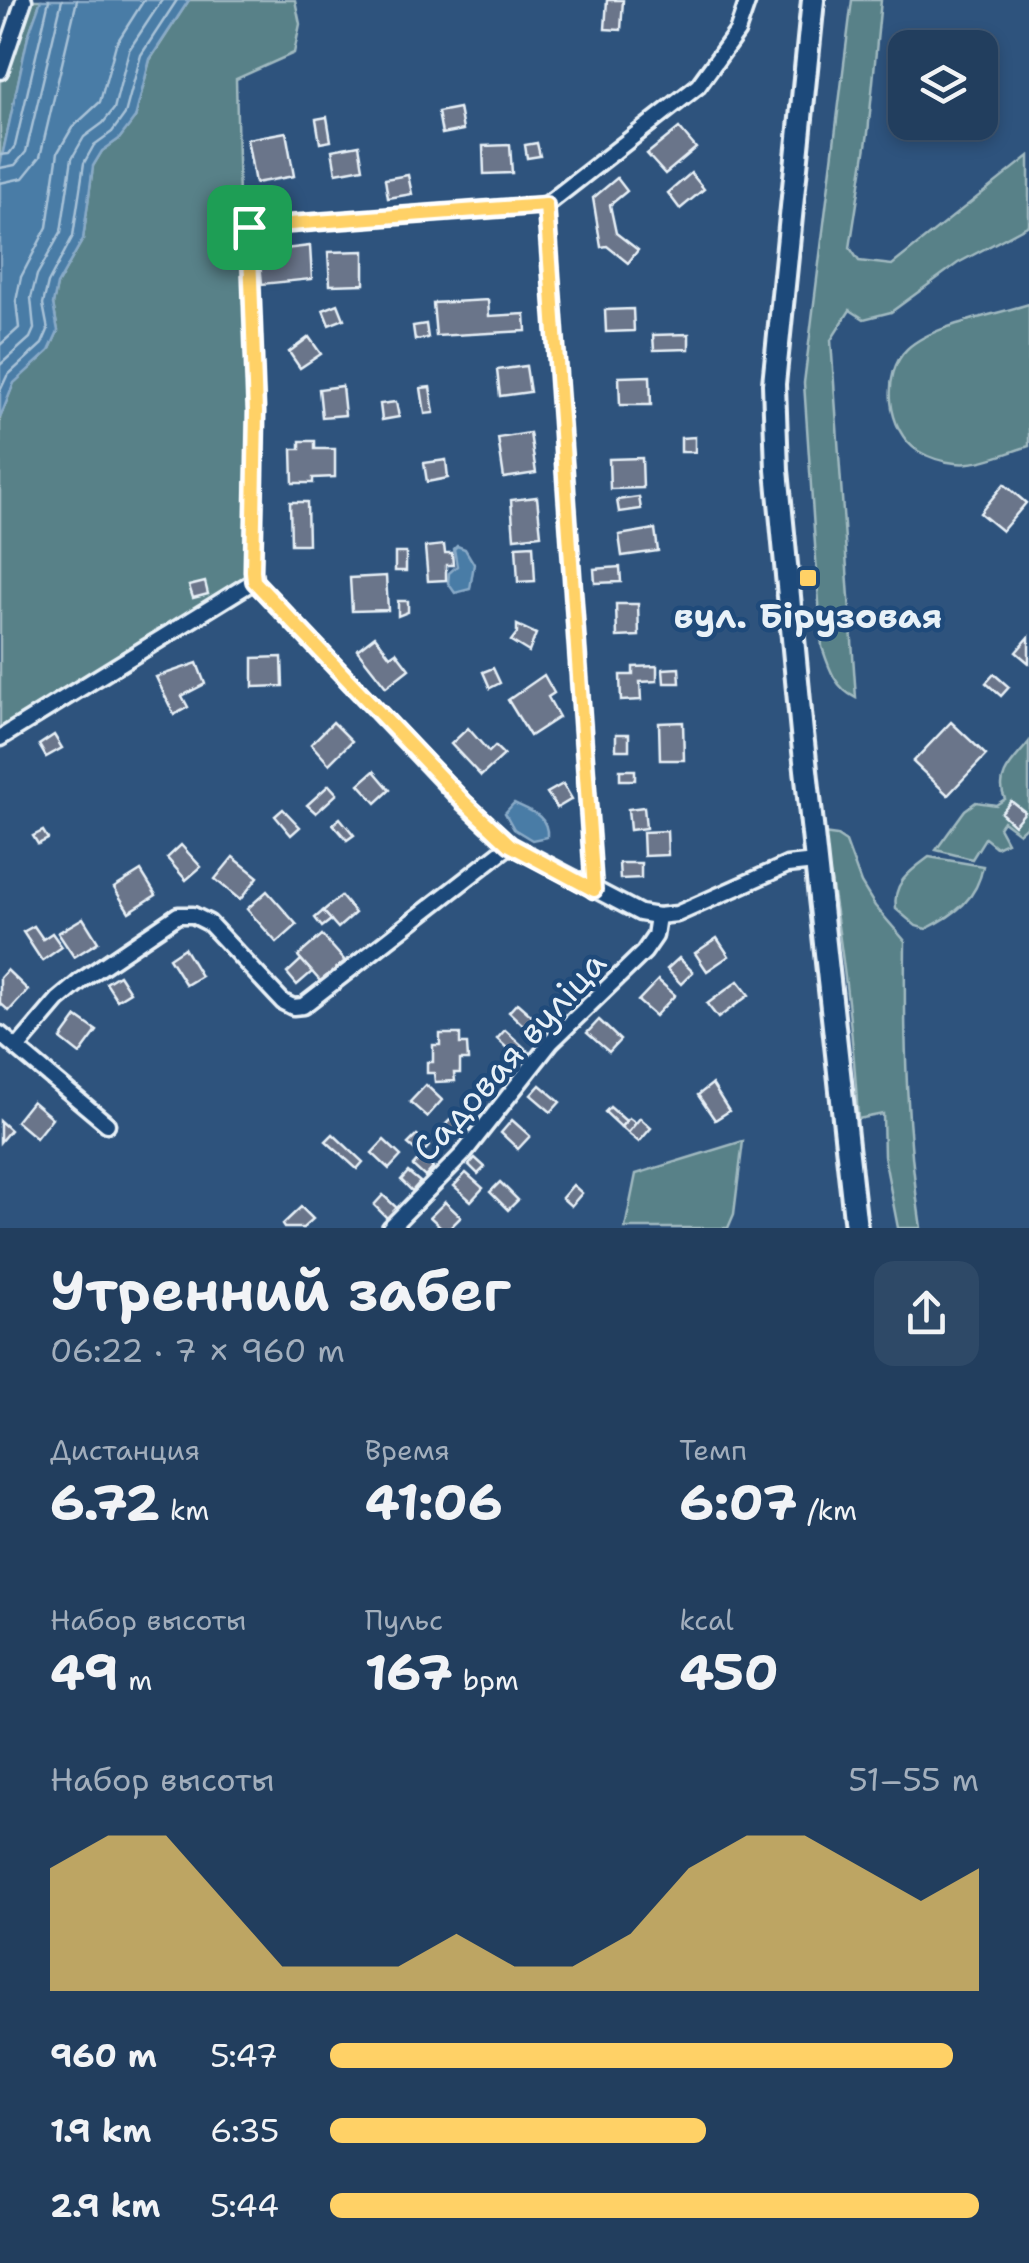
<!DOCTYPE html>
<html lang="ru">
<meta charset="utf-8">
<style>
body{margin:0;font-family:"Shantell Sans",sans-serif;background:#2e4967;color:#f1f3f6;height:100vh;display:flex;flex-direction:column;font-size:38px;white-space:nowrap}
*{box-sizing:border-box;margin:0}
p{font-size:32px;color:#a2aebc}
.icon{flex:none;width:55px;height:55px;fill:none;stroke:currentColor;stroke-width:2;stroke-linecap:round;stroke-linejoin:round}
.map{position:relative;height:1228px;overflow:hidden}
.sheet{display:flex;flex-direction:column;background:#223e5e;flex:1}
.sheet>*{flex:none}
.buttons{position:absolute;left:888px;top:30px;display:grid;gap:20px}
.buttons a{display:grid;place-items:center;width:110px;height:110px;border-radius:20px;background:#223e5e;box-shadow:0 5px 15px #0003,0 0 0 2px #3f5773;font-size:50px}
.pin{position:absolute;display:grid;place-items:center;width:85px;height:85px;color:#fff;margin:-42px;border-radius:20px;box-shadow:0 5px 15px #0006}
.round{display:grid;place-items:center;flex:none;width:105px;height:105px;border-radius:20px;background:#2e4967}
.summary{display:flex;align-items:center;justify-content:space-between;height:170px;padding:0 50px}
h1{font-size:55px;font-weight:700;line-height:75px}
.figures{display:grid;grid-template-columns:repeat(3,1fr);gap:15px;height:170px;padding:10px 50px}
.figures div{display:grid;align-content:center}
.figures b{font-size:50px;font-weight:700}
.figures small{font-size:28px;font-weight:400}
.figures p{font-size:28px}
.chart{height:280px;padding:20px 50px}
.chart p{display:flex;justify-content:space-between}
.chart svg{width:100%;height:180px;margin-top:10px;fill:#ffd166;opacity:.7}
ul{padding:0 50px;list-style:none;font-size:32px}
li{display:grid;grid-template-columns:160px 120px 1fr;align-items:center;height:75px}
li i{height:25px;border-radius:12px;background:#ffd166}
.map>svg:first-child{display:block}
</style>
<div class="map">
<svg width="1029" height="1228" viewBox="0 0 1029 1228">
<rect width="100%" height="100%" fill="#2e537d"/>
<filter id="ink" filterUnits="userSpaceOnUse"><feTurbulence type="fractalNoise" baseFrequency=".01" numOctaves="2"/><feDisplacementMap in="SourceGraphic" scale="20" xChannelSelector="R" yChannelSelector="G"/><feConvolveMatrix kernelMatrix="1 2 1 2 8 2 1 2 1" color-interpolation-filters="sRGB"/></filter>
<g filter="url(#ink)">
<g fill="#588188" stroke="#a0b9c0" stroke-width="2.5">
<path d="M 24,0 L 41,0 L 28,37 L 0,166 L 0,77 Z"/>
<path d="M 189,0 L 295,0 L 300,24 L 294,53 L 236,79 L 239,200 L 249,227 L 254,581 L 0,738 L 0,418 L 14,382 L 49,351 L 58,331 L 53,304 L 57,285 L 83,239 L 93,166 L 102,151 L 119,139 L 135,118 L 150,60 Z"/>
<path d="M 852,0 L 881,0 L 868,133 L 850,248 L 859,261 L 892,265 L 1029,156 L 1029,225 L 958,263 L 891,312 L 864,319 L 850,310 L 831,340 L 856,698 C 835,688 829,668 822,647 L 804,383 Z"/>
<path d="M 1029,304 L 1029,446 C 1006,453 979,466 955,463 C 943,462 928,457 918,451 C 887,431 881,374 907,349 C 932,325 995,315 1029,304 Z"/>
<path d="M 1029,742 L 1029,824 L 1019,833 L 1003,821 L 999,827 L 1007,842 L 996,847 L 985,838 L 972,859 L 936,850 L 965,810 L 976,802 L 996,805 L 1005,799 C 994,776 1015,760 1029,742 Z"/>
<path d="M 823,834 L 837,836 L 846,842 L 861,883 L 875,906 L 905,941 C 904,1038 906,1132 921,1228 L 898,1228 L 884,1156 L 883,1114 L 858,1119 C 853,1023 840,929 823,834 Z"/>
<path d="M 929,857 L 983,866 C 977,899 956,914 926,929 L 916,926 L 896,909 C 892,883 910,871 929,857 Z"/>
<path d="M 743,1141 L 734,1214 L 728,1228 L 625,1228 L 636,1174 Z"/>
</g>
<g fill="#497ba6" stroke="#89aac7" stroke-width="2.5">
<path d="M 41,0 L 189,0 L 150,59 L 135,118 L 119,139 L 102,151 L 93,166 L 83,239 L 57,285 L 53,304 L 58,331 L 49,351 L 14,383 L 0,418 L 0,166 L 28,36 Z"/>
<path d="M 457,546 L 465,549 L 474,564 L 470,589 L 455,593 L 448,583 L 449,573 L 457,566 L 454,549 Z"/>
<path d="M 514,803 C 531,811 549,816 547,837 L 532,840 L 514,829 L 505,813 Z"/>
</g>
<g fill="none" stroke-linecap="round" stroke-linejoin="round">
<g stroke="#a8c2d7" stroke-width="2.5">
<path d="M 0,155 L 9,154 L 15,146 L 49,0"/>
<path d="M 0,168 L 15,165 L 26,152 L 62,0"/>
<path d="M 0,183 L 23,178 L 40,157 L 77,0"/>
<path d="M 0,345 L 19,328 L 16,301 L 21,277 L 47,227 L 58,152 L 72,128 L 100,102 L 116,44 L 144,0"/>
<path d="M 0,365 L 30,338 L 34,329 L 31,298 L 37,275 L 61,232 L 72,158 L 84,137 L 103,123 L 114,109 L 129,50 L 162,0"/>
<path d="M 0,391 L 7,376 L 42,344 L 48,330 L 43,304 L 48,283 L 73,236 L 84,163 L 94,145 L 112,132 L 125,114 L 141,55 L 177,0"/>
</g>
</g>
<g fill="#6b758a" stroke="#e8f1f8" stroke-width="2.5">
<path d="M 607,0 L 623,0 L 621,30 L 605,29 Z"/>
<path d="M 459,108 L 463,130 L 442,134 L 438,112 Z"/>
<path d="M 327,117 L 331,141 L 320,143 L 316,119 Z"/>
<path d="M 679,128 L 696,148 L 665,174 L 647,154 Z"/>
<path d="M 286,132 L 294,176 L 255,183 L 247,139 Z"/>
<path d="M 537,143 L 540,156 L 527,158 L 525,145 Z"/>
<path d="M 359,145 L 363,168 L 336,173 L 332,150 Z"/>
<path d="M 510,145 L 512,173 L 484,174 L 483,146 Z"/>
<path d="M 691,173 L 704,189 L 680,209 L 668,193 Z"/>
<path d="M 408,175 L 412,194 L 388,198 L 385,179 Z"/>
<path d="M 617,178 L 627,191 L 610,205 L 616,233 L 638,250 L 628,263 L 607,246 L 601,247 L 593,198 Z"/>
<path d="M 310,246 L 312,279 L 262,284 L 259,252 Z"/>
<path d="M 364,251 L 364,284 L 330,285 L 328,252 Z"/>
<path d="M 488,300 L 489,316 L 525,314 L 526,331 L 436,336 L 433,303 Z"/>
<path d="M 338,304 L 344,319 L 329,325 L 323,310 Z"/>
<path d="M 633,309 L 634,331 L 606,332 L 605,310 Z"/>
<path d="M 426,324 L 428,338 L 415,340 L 413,326 Z"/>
<path d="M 689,334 L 689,349 L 654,350 L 653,335 Z"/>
<path d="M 309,337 L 321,354 L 300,368 L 289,352 Z"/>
<path d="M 526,366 L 530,392 L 500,396 L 497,370 Z"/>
<path d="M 650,376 L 651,405 L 620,405 L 619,377 Z"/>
<path d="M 342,386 L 345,415 L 322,417 L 319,389 Z"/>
<path d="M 430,387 L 434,413 L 425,414 L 421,388 Z"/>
<path d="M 396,402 L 399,417 L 382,420 L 380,404 Z"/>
<path d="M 530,433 L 536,473 L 504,478 L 498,438 Z"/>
<path d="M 695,437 L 695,452 L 681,452 L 681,438 Z"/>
<path d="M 300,441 L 315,441 L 315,449 L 335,449 L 335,477 L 313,478 L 313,483 L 293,483 L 292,449 L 300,449 Z"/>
<path d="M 642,458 L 643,488 L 610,489 L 609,459 Z"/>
<path d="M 446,460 L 448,478 L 427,482 L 424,463 Z"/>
<path d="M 1004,484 L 1026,503 L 1002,531 L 980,513 Z"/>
<path d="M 537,497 L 541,535 L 514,538 L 511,500 Z"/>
<path d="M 639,497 L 641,509 L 619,512 L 617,500 Z"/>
<path d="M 290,502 L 307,502 L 308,544 L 291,544 Z"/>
<path d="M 655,529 L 658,551 L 622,556 L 619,535 Z"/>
<path d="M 444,545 L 445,553 L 452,553 L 453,565 L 446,565 L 446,580 L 428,581 L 425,547 Z"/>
<path d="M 533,545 L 535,581 L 518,582 L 516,546 Z"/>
<rect x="395" y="553" width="11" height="18"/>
<path d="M 620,567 L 621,582 L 595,583 L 594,569 Z"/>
<path d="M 386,576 L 388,610 L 352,611 L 350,578 Z"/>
<path d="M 205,582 L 208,594 L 193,598 L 189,586 Z"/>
<path d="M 398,601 L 408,601 L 408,612 L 398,616 Z"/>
<path d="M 616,604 L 638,604 L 639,636 L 617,637 Z"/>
<path d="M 517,625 L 536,634 L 529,652 L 511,641 L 517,633 Z"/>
<path d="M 375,636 L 390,656 L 396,652 L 409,669 L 386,687 L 357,650 Z"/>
<path d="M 1029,637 L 1029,663 L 1016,652 Z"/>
<path d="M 282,657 L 283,686 L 253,687 L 253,658 Z"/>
<path d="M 197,663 L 205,684 L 182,696 L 188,707 L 174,715 L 156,677 Z"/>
<path d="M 657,666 L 657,681 L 640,682 L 641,700 L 621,701 L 620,675 L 633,675 L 633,667 Z"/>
<path d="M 493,668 L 500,683 L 490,688 L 483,672 Z"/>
<path d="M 679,668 L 680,683 L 664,683 L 663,669 Z"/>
<path d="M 994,674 L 1009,687 L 1001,696 L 986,683 Z"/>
<path d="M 544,675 L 554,693 L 548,697 L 559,717 L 530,736 L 508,700 Z"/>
<path d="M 333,722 L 352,741 L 329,764 L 311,744 Z"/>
<path d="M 683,722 L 684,760 L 660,760 L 659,723 Z"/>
<path d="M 951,722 L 986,755 L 948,795 L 913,762 Z"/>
<path d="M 468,728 L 489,752 L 495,746 L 504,755 L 481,776 L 451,744 Z"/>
<rect x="616" y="734" width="13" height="16"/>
<path d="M 54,735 L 62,748 L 46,757 L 39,745 Z"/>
<rect x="620" y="770" width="15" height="10"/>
<path d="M 374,771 L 390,790 L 376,803 L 359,784 Z"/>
<path d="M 563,784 L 572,799 L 557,808 L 547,793 Z"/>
<path d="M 329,785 L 337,794 L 316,813 L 307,805 Z"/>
<path d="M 1011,801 L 1025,812 L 1014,825 L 1001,813 Z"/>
<path d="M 644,807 L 646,828 L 630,830 L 628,809 Z"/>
<path d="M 283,809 L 300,827 L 291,835 L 275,816 Z"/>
<path d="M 340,818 L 354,835 L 347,840 L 333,824 Z"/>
<path d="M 43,831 L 48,839 L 38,844 L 33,836 Z"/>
<path d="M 667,831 L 668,855 L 644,856 L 643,832 Z"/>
<path d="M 181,845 L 201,867 L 186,880 L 167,858 Z"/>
<path d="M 233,857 L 258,877 L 240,900 L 215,879 Z"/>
<path d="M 619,863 L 641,863 L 641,878 L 620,879 Z"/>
<path d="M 141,871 L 156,895 L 129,912 L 114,888 Z"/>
<path d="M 267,891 L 297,925 L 277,943 L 247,909 Z"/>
<path d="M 341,896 L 355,913 L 338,928 L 323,911 Z"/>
<path d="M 323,911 L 331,920 L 322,927 L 315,918 Z"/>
<path d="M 83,918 L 98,942 L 74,957 L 58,933 Z"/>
<path d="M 34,926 L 43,939 L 52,933 L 62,947 L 42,961 L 23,932 Z"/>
<path d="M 322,935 L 345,961 L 321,982 L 298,956 Z"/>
<path d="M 717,938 L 729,956 L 707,971 L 695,953 Z"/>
<path d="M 184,948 L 201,976 L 186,985 L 169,958 Z"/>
<path d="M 679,958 L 693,972 L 681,984 L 667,969 Z"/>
<path d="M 301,960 L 312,972 L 297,985 L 287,973 Z"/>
<path d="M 7,970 L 28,990 L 9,1011 L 0,1003 L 0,978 Z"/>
<path d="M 119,975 L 130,992 L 117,1000 L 106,983 Z"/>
<path d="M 658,980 L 675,995 L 655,1016 L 638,1001 Z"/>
<path d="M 738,981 L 749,995 L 718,1018 L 707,1004 Z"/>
<path d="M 517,1003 L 533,1017 L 524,1026 L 509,1012 Z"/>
<path d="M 77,1017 L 97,1031 L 80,1054 L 61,1039 Z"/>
<path d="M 599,1020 L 620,1040 L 609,1052 L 587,1033 Z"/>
<path d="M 505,1030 L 528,1051 L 520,1060 L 497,1039 Z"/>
<path d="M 440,1034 L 460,1034 L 460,1044 L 467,1044 L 468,1060 L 460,1060 L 460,1073 L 454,1073 L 455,1081 L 435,1082 L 434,1073 L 427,1073 L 427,1062 L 433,1062 L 433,1045 L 440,1045 Z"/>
<path d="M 712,1084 L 729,1111 L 715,1120 L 698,1095 Z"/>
<path d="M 426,1085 L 442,1100 L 427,1117 L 410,1102 Z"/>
<path d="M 540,1085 L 560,1102 L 551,1112 L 531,1095 Z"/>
<path d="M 32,1101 L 52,1118 L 36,1138 L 16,1121 Z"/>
<path d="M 610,1107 L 626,1121 L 621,1127 L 605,1112 Z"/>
<path d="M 460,1110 L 471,1120 L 455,1136 L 444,1126 Z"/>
<path d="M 629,1118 L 636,1123 L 628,1133 L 621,1127 Z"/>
<path d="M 640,1118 L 651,1128 L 639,1142 L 628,1133 Z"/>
<path d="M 512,1120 L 530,1136 L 518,1149 L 501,1133 Z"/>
<path d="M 0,1121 L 10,1130 L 0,1142 Z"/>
<path d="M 333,1134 L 363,1162 L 357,1169 L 326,1141 Z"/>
<path d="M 417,1135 L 429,1146 L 421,1155 L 408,1144 Z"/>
<path d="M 384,1140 L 401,1156 L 389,1169 L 372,1153 Z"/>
<path d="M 421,1157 L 433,1168 L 425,1177 L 413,1166 Z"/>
<path d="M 475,1158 L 485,1167 L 478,1174 L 469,1165 Z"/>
<path d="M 408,1172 L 420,1182 L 412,1191 L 401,1180 Z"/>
<path d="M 466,1173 L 483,1188 L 471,1201 L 454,1186 Z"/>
<path d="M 500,1182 L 518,1200 L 508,1210 L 490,1192 Z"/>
<path d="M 573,1185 L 582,1193 L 571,1206 L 562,1198 Z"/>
<path d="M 383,1195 L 397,1208 L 387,1218 L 374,1205 Z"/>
<path d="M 445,1202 L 461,1217 L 450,1228 L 442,1228 L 430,1217 Z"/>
<path d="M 301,1207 L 313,1219 L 303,1228 L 284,1228 L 282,1225 Z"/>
</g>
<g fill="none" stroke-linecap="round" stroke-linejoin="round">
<defs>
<g id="minor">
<path d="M 748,0 L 737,32 L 698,86 L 546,205 L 249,227 L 256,412 L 253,571 L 254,581 L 463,802 L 510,845 L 640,913 L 658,916 L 677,914 L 787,865 L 815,862"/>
<path d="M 0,71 L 24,0"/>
<path d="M 546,205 L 594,890"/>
<path d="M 0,738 L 254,581"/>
<path d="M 0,1034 L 107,1124"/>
<path d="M 17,1048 L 58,1000 L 82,980 L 178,915 L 193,915 L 209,923 L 283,1002 L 293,1007 L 303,1006 L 510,845"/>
<path d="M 390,1228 L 463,1154 L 551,1042 L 644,952 L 655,936 L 658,916"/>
</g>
<path id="secondary" d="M 813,0 L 774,384 L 777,470 L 802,733 L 856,1228"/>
</defs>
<use href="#minor" stroke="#e8f1f8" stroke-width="21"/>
<use href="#secondary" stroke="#e8f1f8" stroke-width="28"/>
<use href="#minor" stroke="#1f4a7a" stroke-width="14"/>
<use href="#secondary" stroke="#1f4a7a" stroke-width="20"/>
</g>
</g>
<g fill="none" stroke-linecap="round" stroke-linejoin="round" filter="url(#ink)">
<defs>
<path id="route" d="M 546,205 L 594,890 L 510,845 L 464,802 L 254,581 L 253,571 L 256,412 L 249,227 Z"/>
</defs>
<use href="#route" stroke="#fff" stroke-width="20"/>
<use href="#route" stroke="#ffd166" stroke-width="12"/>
</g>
<rect fill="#ffd166" stroke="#1f4a7a" stroke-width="4" x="798" y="568" width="20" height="20" rx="5"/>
<g text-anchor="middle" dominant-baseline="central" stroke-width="9" stroke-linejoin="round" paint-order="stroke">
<g font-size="35" font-weight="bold" fill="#e8f1f8" stroke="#1f4a7a">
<text x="808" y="615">вул. Бірузовая</text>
</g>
<g font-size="35" fill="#e8f1f8" stroke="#1f4a7a">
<text transform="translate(509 1056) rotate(-48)">Садовая вуліца</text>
</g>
</g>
</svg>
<div class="buttons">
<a><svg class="icon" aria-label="layers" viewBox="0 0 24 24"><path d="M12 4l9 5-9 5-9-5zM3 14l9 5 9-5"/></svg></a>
</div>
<div class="pin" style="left:249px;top:227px;background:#1e9e55"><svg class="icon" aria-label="arrive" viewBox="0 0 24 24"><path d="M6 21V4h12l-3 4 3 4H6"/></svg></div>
</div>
<section class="sheet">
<div class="summary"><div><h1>Утренний забег</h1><p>06:22 · 7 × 960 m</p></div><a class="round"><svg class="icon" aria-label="share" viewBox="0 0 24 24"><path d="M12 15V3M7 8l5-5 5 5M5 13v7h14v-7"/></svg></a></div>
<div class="figures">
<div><p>Дистанция</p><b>6.72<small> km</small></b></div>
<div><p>Время</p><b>41:06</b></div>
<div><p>Темп</p><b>6:07<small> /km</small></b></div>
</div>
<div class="figures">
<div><p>Набор высоты</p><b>49<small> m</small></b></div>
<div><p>Пульс</p><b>167<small> bpm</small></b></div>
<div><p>kcal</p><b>450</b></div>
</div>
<div class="chart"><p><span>Набор высоты</span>51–55 m</p>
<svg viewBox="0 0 160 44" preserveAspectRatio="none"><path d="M0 44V14L10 6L20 6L30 22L40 38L50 38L60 38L70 30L80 38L90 38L100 30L110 14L120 6L130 6L140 14L150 22L160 14V44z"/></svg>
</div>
<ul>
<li><b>960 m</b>5:47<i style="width:96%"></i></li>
<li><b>1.9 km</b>6:35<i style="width:58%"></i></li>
<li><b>2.9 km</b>5:44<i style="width:100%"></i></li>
</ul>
</section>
